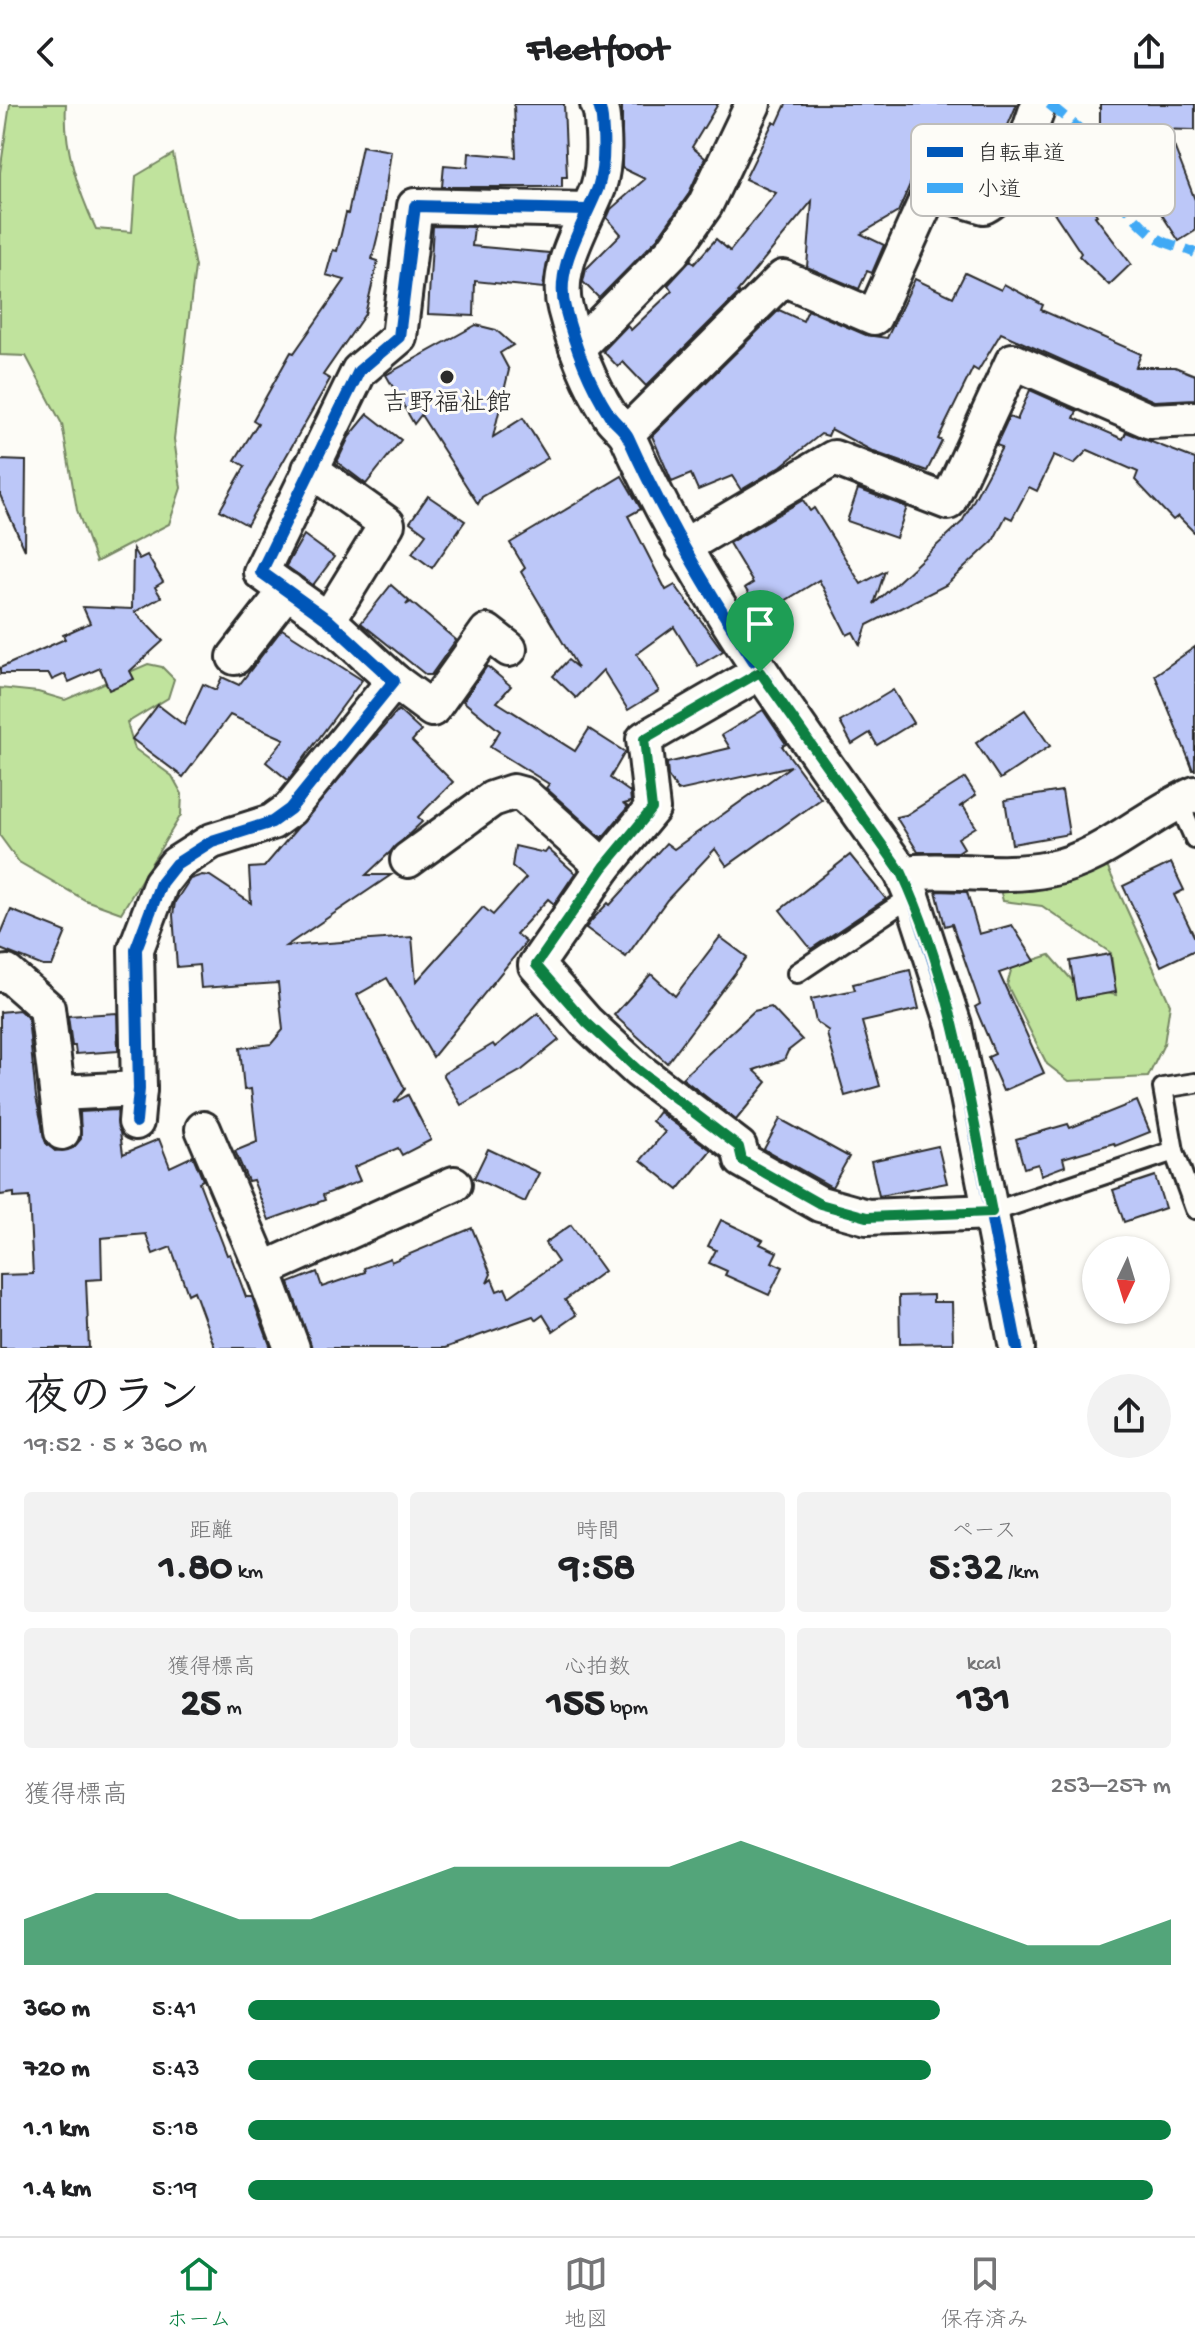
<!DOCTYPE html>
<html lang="ja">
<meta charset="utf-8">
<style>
body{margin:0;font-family:"Gochi Hand","Klee One",sans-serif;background:#f2f2f2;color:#202124;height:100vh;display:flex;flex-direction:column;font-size:30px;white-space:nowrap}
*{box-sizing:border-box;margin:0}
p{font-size:26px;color:#757577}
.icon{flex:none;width:44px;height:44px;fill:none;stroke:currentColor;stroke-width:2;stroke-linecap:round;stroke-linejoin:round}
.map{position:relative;height:1244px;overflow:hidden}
.drawer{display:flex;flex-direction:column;background:#fff;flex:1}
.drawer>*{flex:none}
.needle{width:52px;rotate:184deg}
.tools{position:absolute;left:1082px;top:1132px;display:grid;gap:16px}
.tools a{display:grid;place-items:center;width:88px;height:88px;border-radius:50%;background:#fff;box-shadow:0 2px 6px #0004;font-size:40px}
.pin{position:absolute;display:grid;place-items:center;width:68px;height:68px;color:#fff;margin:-82px -34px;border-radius:50% 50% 50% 0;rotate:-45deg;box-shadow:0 0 8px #0007}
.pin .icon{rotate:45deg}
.round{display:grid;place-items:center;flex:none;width:84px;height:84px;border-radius:42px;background:#f2f2f2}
.summary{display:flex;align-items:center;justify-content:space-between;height:136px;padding:0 24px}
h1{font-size:44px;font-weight:800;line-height:60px}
.figures{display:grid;grid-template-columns:repeat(3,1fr);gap:12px;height:136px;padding:8px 24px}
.figures div{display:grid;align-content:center;border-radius:8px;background:#f2f2f2;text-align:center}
.figures b{font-size:40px;font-weight:800}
.figures small{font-size:22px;font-weight:400}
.figures p{font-size:22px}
.chart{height:224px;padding:16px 24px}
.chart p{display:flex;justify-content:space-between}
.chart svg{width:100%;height:144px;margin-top:8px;fill:#0b8043;opacity:.7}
ul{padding:0 24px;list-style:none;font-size:26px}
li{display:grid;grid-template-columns:128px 96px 1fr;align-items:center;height:60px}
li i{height:20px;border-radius:10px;background:#0b8043}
header{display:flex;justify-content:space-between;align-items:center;height:104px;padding:0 24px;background:#fff;font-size:36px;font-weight:800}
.tabs{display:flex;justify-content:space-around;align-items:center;height:112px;border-top:2px solid #e0e0e0;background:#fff;font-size:22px;color:#757577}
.tabs a{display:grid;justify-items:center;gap:4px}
.tabs .active{color:#0b8043}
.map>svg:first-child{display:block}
</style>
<header><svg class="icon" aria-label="back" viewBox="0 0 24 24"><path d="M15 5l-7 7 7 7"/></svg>Fleetfoot<svg class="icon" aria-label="share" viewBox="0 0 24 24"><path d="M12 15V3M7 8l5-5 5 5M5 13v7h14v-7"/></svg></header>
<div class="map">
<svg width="1195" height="1244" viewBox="0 0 1195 1244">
<rect width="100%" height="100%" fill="#fdfcf7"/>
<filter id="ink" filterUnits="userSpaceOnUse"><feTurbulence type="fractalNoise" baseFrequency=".0125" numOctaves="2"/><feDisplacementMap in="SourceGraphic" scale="16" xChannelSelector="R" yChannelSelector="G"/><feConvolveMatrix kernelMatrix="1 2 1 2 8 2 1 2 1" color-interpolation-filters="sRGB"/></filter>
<g filter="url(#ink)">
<g fill="#c0e39d" stroke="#768764" stroke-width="2">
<path d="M 10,0 L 66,0 C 63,43 78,86 96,125 L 132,128 L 136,72 L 173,50 L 195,163 L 174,335 L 181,384 L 169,420 L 96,458 L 77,406 L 62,320 L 26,252 L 0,251 L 0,68 Z"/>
<path d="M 148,560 L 162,563 L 174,575 L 168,594 L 127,619 L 135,645 L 172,672 L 182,690 L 181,711 L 121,809 L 85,796 L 19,758 L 0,732 L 0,584 L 38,588 L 65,596 Z"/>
<path d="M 1106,760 L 1170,900 L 1164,940 L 1148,973 L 1069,977 L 1047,960 L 1007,881 L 1012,863 L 1050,851 L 1078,883 L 1116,891 L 1111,849 L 1042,802 L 1003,797 L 999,781 Z"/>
</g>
<g fill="#bcc7f8" stroke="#2b2b2b" stroke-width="2">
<path d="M 514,0 L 564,0 L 567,73 L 562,73 L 562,83 L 442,83 L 444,61 L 468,63 L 469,49 L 516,53 Z"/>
<path d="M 622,0 L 718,0 L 692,43 L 705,54 L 688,91 L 657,135 L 599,194 L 583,178 L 586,165 L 621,130 L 607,114 L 611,105 L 645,75 L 622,64 Z"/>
<path d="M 786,0 L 1017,0 L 985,76 L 948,60 L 945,66 L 921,55 L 898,108 L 861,130 L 884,141 L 872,169 L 867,167 L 859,185 L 807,163 L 812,97 L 737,188 L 739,189 L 646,282 L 623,258 L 618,263 L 603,247 L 627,222 L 631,226 L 672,187 L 668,181 L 691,156 L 694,160 L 716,135 L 730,147 L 776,89 L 745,75 L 773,18 L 777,20 Z"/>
<path d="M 1100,0 L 1195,0 L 1195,26 L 1100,24 Z"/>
<path d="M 362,42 L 391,47 L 381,118 L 372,155 L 378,157 L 365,210 L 323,271 L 330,275 L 247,421 L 220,406 L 245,362 L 235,356 L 258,319 L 253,316 L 291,248 L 294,249 L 345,176 L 326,171 L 333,146 L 337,147 L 346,109 L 348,110 Z"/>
<path d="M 1174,42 L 1195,96 L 1195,127 L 1179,137 L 1149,91 L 1127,99 L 1114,66 Z"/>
<path d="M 1071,73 L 1097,111 L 1095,112 L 1131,160 L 1109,181 L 1079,152 L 1081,149 L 1043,92 Z"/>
<path d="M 433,122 L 474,123 L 472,142 L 549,149 L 543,184 L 475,177 L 474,212 L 428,210 Z"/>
<path d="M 965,169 L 1001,186 L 1004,180 L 1043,201 L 1041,206 L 1141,250 L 1136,263 L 1175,263 L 1195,271 L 1195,295 L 1154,297 L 1001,229 L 978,267 L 973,264 L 938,335 L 942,337 L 927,367 L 874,348 L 831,325 L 828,332 L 821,330 L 781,362 L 741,386 L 732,372 L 698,386 L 691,370 L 672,378 L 652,332 L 779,206 L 803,217 L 808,206 L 866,231 L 887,234 L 915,175 L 953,193 Z"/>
<path d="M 476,221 L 496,226 L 513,241 L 500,249 L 509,266 L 493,333 L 523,314 L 548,354 L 482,393 L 478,400 L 421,311 L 414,320 L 386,271 Z"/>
<path d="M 1030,286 L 1077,307 L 1074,314 L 1123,335 L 1126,328 L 1195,355 L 1195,429 L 1178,412 L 1173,416 L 1135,376 L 1138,368 L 1088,346 L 1074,360 L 1054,351 L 1037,387 L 1029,383 L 1012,415 L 1006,412 L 993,437 L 946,481 L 867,521 L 860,541 L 853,528 L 847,531 L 819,476 L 762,511 L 745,484 L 753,479 L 729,439 L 803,396 L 810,407 L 814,404 L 861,480 L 885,467 L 874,500 L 962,418 L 1002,343 L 996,341 L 1009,313 L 1017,316 Z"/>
<path d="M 368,310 L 401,336 L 366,380 L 337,358 L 349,333 Z"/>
<path d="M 0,356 L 26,357 L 25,446 L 0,391 Z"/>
<path d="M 622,372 L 641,405 L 628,412 L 666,486 L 675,481 L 723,547 L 698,562 L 674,523 L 637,550 L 659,587 L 628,606 L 603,566 L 576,594 L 553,572 L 568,556 L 578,564 L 521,468 L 525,464 L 510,439 Z"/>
<path d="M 858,385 L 907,403 L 896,434 L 847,417 Z"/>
<path d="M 428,392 L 465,417 L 432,464 L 412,449 L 426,430 L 410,418 Z"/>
<path d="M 304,431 L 334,453 L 313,481 L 286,462 Z"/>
<path d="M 133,445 L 139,455 L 147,451 L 163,478 L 155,483 L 161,493 L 135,508 L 163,537 L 130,567 L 134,575 L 109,586 L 100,564 L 69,578 L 65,570 L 52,576 L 49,570 L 0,570 L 0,564 L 65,535 L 63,531 L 90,519 L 83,503 L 132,505 Z"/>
<path d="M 391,481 L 409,497 L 406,501 L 411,498 L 456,536 L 431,571 L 426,571 L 361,519 Z"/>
<path d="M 282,525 L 362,576 L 288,676 L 266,658 L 284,635 L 230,611 L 183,673 L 132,635 L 158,601 L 184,621 L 203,580 L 216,586 L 222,573 L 239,581 Z"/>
<path d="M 1195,543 L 1195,666 L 1193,666 L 1155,571 Z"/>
<path d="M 487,562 L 511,582 L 497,598 L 575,647 L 589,625 L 625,648 L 610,674 L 630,688 L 631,698 L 624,700 L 628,703 L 602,734 L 546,684 L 549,680 L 490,643 L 500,627 L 463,597 Z"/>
<path d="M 893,586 L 913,619 L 877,641 L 870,629 L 852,640 L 840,618 Z"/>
<path d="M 398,606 L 421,627 L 412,637 L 453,678 L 418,713 L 422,718 L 366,771 L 391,771 L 286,842 L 412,833 L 416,878 L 483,803 L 493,811 L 526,774 L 512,762 L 515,742 L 545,749 L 548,745 L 575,769 L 554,800 L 548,795 L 516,830 L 526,838 L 433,953 L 387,874 L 357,891 L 405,985 L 394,999 L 408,991 L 431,1036 L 402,1051 L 398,1044 L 354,1063 L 360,1077 L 323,1091 L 325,1096 L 269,1116 L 253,1076 L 248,1077 L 235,1047 L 257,1038 L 251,985 L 244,986 L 240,944 L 271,940 L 283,926 L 278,879 L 201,884 L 199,861 L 177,863 L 173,811 L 175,798 L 190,775 L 202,771 L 210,772 L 251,799 L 249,764 L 264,763 Z"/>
<path d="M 763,606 L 786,640 L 782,642 L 821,695 L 727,762 L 715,745 L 667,796 L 626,853 L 586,824 L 591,817 L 608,799 L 610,801 L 666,739 L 674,745 L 791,662 L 678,687 L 668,672 L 667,659 L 730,644 L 722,631 Z"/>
<path d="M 1025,606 L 1050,642 L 1000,675 L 976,639 Z"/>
<path d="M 965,674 L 976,691 L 959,703 L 963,702 L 976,723 L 958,734 L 964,744 L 958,748 L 918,748 L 896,713 L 906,711 Z"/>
<path d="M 1062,687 L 1069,730 L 1012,740 L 1005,696 Z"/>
<path d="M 850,751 L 886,795 L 811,845 L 780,806 Z"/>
<path d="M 1171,759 L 1184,786 L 1174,791 L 1195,834 L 1195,846 L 1161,862 L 1123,782 Z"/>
<path d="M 936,787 L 967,788 L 979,830 L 1012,821 L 1035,857 L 999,869 L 1044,969 L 1003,987 L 988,953 L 995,950 L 975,903 L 980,900 L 952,820 L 945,822 Z"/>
<path d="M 11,806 L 66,828 L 52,862 L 43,862 L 0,845 L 0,832 Z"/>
<path d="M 720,833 L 747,853 L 667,959 L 614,911 L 651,870 L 675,892 Z"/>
<path d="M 1110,850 L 1116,888 L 1076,895 L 1070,857 Z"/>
<path d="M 910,866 L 919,905 L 862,918 L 880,982 L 845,992 L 827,930 L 829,927 L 816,918 L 811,895 L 855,886 L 853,880 Z"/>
<path d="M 771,903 L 802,936 L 788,947 L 784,956 L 754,966 L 767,978 L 736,1016 L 682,974 L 754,907 Z"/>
<path d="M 19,906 L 28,914 L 36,993 L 46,1039 L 55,1047 L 73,1044 L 81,1035 L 80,1008 L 117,1006 L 123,1050 L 159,1035 L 170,1063 L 193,1052 L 203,1076 L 199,1078 L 227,1151 L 230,1150 L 246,1193 L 252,1193 L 271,1244 L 215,1244 L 194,1187 L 188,1190 L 171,1143 L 153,1150 L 146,1130 L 101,1134 L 102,1175 L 86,1176 L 89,1244 L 0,1244 L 0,1171 L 33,1170 L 29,1093 L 14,1094 L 14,1089 L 0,1091 L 0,908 Z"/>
<path d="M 117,909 L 118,947 L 76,950 L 75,942 L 72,942 L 68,912 Z"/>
<path d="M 538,909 L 559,936 L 522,966 L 461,1001 L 443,970 L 493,940 L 495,943 Z"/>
<path d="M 1137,997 L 1150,1028 L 1115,1042 L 1114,1039 L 1063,1054 L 1065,1062 L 1041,1071 L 1038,1060 L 1024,1064 L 1016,1035 L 1068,1020 L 1070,1024 Z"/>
<path d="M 659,1008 L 711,1046 L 678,1086 L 641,1056 L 665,1028 L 652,1017 Z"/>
<path d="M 780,1015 L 849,1053 L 832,1083 L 764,1045 Z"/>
<path d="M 938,1042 L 947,1079 L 879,1092 L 871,1057 Z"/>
<path d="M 488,1045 L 539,1069 L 525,1098 L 474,1074 Z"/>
<path d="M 1155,1072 L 1165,1104 L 1124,1118 L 1113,1086 Z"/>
<path d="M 721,1116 L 763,1136 L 760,1140 L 777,1148 L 772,1158 L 783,1163 L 769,1191 L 725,1171 L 727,1167 L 709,1159 L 716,1146 L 708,1142 Z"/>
<path d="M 571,1121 L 604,1167 L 565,1196 L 576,1211 L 553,1227 L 543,1211 L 536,1216 L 533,1212 L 445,1244 L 312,1244 L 289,1179 L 317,1168 L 322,1183 L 365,1168 L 364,1164 L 390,1154 L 391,1158 L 472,1124 L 491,1170 L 487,1179 L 492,1175 L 497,1187 L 505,1184 L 509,1193 L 558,1158 L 545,1139 Z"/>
<path d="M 933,1191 L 933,1198 L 952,1198 L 953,1239 L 900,1240 L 899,1192 Z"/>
</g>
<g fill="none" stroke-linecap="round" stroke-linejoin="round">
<defs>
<g id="service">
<path d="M 1178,697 L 1195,735"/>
<path d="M 797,869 L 912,792"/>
<path d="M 1174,1047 L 1195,1105"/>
<path d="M 992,1108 L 1174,1047 L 1163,984 L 1195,979"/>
</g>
<g id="minor">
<path d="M 598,0 C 603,9 602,19 603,29 C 604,45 603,68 598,84 C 584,120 554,164 565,204 C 574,239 589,279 609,310 C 614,319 624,324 628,333 C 698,490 803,629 902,769 L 912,792 L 954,921 L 1017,1244"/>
<path d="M 577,244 L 672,148 L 705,101 L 753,0"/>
<path d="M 627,329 L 783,174 L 874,213 L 931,86 L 984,102 C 1017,85 1026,33 1039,0"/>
<path d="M 310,365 L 387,420 L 328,516"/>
<path d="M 683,443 L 834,354 L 948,398 L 1013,257 L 1150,317 L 1195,315"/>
<path d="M 235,553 L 287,486"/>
<path d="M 760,568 L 644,635 L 652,705 L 604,763 L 536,861 L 586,918 L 638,966 L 739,1043 L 742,1056 L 820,1100 L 867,1113 L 992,1108"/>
<path d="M 394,577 L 432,605 L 487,528 L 509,545"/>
<path d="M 408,756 L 492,695 L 513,688 L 524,691 L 604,763"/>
<path d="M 902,769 C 951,763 1000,775 1049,765 C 1105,754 1144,712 1195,690"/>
<path d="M 0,870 L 7,869 L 47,904 L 62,1028"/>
<path d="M 58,989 L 139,985"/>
<path d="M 136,1018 L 139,985 L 136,845 L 161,779 L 176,760 L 212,737 L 272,718 L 290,705 L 394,577 L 328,516 L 261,468 L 359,267 L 399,233 L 415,102 L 587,106"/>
<path d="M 203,1025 L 263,1166 L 292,1244"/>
<path d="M 263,1166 L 454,1080"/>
</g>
</defs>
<use href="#service" stroke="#2b2b2b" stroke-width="24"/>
<use href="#minor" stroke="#2b2b2b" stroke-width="40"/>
<use href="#service" stroke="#fdfcf7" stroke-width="18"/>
<use href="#minor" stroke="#fdfcf7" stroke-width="34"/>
<path stroke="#3fa9f5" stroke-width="10" stroke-dasharray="20 10" stroke-linecap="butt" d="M 1049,0 L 1092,35 L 1091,56 C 1110,82 1132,117 1159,135 C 1171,142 1183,143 1195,149"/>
<defs>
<g id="cycleway">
<path d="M 598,0 C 603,9 602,19 603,29 C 604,45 603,68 598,84 C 584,120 554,164 565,204 C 574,239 589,279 609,310 C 614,319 624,324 628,333 C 698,490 803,629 902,769 L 912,792 L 954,921 L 1017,1244"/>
<path d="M 136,1018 L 139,985 L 136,845 L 161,779 L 176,760 L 212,737 L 272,718 L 290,705 L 394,577 L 328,516 L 261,468 L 359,267 L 399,233 L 415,102 L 587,106"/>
</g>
</defs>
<use href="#cycleway" stroke="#fdfcf7" stroke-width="17"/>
<use href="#cycleway" stroke="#0057b8" stroke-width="12"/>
</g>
</g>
<g fill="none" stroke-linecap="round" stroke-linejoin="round" filter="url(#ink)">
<defs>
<path id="route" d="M 760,568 L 902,769 C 951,875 969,994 992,1108 L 867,1113 L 820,1100 L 742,1056 L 739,1043 L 638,966 L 586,918 L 536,861 L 604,763 L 652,705 L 644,635 Z"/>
</defs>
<use href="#route" stroke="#fff" stroke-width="16"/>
<use href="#route" stroke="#0b8043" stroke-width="10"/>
</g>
<circle fill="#2b2b2b" stroke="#fdfcf7" stroke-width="3" cx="447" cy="273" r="8"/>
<g text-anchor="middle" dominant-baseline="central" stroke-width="6" stroke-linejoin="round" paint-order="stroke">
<g font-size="26" fill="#2b2b2b" stroke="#fdfcf7">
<text x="447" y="301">吉野福祉館</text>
</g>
</g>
<rect x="911" y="20" width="264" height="92" rx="12" fill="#fdfcf7" stroke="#bebdba" stroke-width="2"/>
<rect x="927" y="43" width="36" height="10" fill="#0057b8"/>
<rect x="927" y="79" width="36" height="10" fill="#3fa9f5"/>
<g font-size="22" fill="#2b2b2b">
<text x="977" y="56">自転車道</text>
<text x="977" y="92">小道</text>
</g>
</svg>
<div class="tools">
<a><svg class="needle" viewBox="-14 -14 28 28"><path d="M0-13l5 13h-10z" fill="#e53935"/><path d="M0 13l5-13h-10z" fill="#757577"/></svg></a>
</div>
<div class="pin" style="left:760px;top:568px;background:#1e9e55"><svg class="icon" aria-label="arrive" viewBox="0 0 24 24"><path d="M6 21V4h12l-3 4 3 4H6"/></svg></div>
</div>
<section class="drawer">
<div class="summary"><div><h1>夜のラン</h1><p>19:52 · 5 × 360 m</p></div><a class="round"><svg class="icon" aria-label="share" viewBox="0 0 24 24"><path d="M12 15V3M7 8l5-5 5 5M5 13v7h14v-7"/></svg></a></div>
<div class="figures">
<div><p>距離</p><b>1.80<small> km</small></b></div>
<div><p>時間</p><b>9:58</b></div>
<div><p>ペース</p><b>5:32<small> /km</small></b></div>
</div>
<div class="figures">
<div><p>獲得標高</p><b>25<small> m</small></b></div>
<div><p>心拍数</p><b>155<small> bpm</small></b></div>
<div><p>kcal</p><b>131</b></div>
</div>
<div class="chart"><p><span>獲得標高</span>253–257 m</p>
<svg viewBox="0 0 160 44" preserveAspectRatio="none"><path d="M0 44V30L10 22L20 22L30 30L40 30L50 22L60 14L70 14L80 14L90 14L100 6L110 14L120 22L130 30L140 38L150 38L160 30V44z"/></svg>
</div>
<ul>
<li><b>360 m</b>5:41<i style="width:75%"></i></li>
<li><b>720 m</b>5:43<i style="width:74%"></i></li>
<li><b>1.1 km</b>5:18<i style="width:100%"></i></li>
<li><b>1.4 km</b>5:19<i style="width:98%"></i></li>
</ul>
</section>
<nav class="tabs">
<a class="active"><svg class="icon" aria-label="home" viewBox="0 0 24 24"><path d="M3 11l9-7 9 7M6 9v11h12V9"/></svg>ホーム</a>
<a><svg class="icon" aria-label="map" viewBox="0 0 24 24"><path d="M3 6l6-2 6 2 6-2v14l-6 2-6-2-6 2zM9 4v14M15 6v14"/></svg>地図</a>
<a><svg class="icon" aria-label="saved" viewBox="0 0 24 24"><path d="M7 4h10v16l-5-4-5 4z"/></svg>保存済み</a>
</nav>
